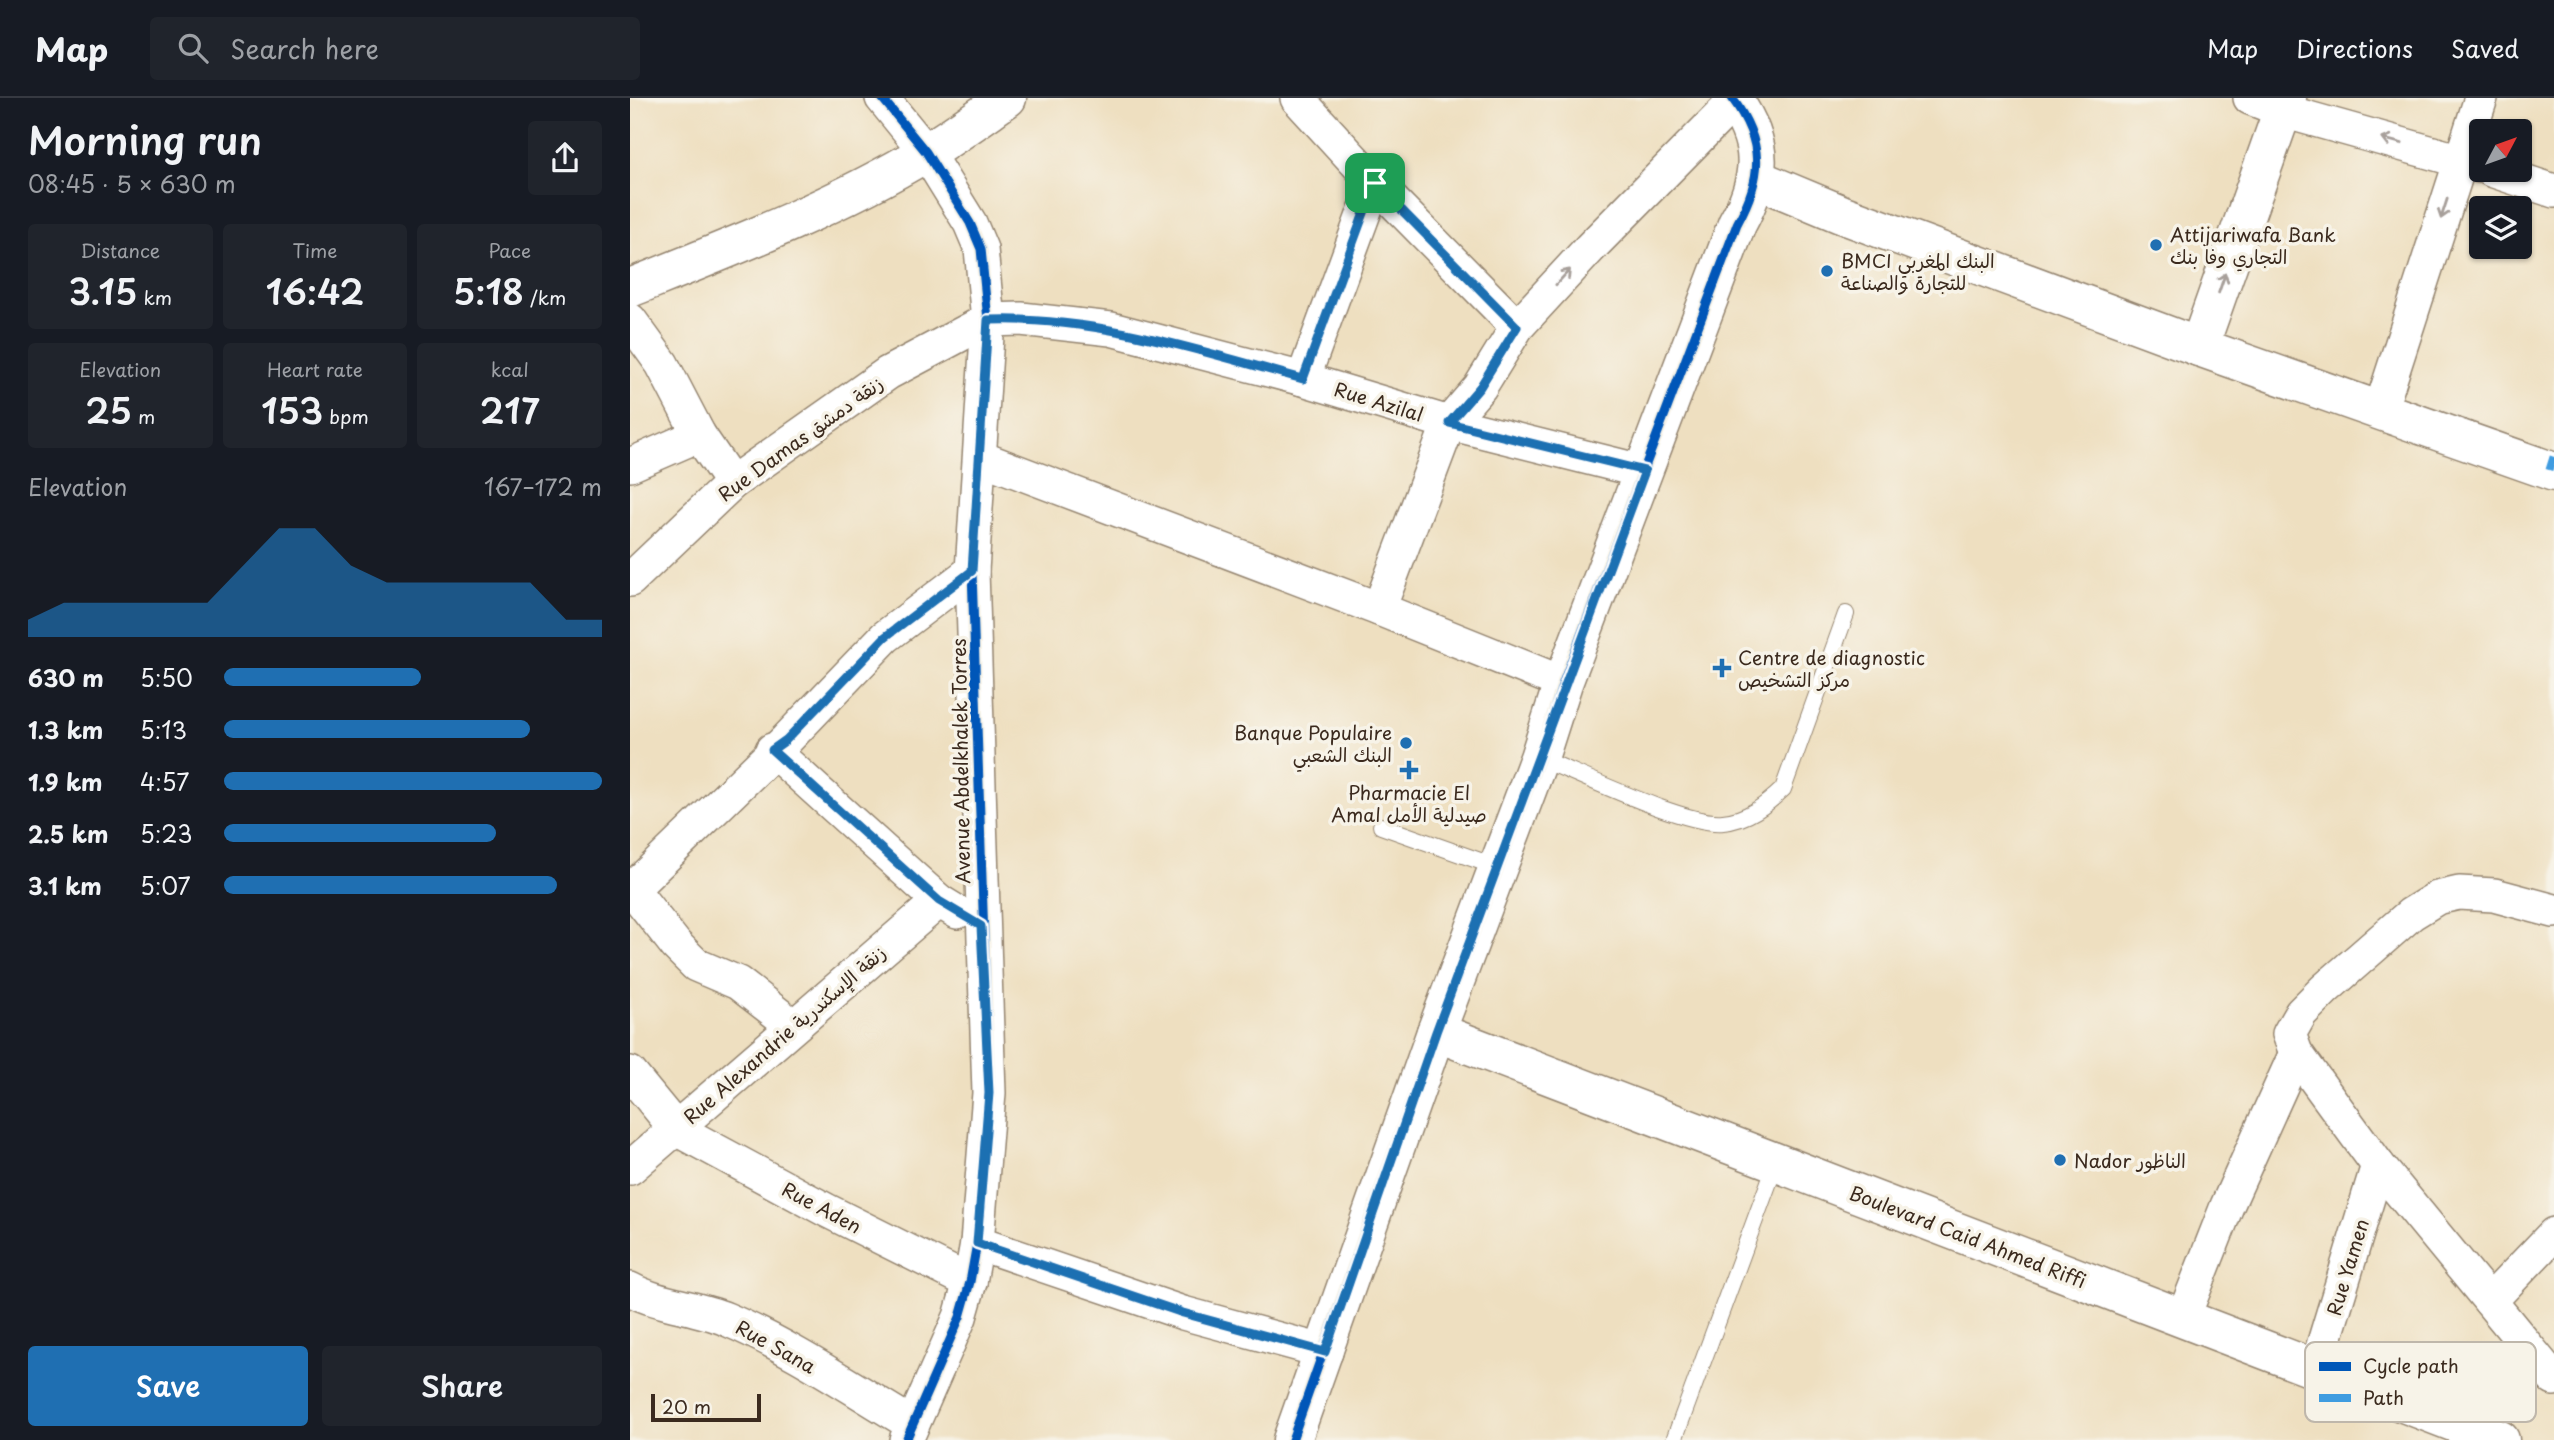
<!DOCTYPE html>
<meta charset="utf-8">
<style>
body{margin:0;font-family:"Playpen Sans","Playpen Sans Arabic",sans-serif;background:#20242c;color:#f1f3f6;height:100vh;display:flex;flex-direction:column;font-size:26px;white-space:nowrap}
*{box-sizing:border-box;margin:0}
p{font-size:23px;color:#9ea1a6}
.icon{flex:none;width:38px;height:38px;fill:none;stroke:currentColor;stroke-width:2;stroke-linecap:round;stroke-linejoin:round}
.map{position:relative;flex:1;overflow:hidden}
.panel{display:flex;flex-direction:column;background:#171b24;width:630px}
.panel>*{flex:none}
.needle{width:46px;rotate:49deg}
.controls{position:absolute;left:1839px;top:21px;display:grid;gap:14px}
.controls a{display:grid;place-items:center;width:63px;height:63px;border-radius:7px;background:#171b24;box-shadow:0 2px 5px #0004;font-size:35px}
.scale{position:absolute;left:21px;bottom:18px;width:110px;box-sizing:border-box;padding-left:7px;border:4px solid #3b2a1e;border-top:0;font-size:19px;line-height:24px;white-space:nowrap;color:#3b2a1e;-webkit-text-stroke:5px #f7f3e8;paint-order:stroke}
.pin{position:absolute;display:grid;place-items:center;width:60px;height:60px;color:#fff;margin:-30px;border-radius:14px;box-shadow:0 4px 10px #0006}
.round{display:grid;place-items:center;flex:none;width:74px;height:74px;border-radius:7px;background:#20242c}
.head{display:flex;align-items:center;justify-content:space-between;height:119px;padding:0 28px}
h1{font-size:38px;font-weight:600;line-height:52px}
.figures{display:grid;grid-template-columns:repeat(3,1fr);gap:10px;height:119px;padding:7px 28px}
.figures div{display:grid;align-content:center;border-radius:7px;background:#20242c;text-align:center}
.figures b{font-size:35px;font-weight:600}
.figures small{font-size:19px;font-weight:400}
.figures p{font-size:19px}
.chart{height:196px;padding:14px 28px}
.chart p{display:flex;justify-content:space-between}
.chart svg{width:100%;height:126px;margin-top:7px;fill:#1f6fb2;opacity:.7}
.action{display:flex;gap:14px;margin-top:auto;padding:14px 28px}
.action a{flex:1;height:80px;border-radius:7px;background:#1f6fb2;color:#fff;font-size:28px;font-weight:600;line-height:80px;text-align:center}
.action a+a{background:#20242c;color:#f1f3f6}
ul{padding:0 28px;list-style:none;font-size:23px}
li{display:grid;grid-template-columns:112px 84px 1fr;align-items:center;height:52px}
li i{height:18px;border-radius:9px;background:#1f6fb2}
header{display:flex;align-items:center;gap:42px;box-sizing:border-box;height:98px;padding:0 35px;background:#171b24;border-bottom:2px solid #363941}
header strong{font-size:33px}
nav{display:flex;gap:38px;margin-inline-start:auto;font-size:24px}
.search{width:490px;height:63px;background:#20242c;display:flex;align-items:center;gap:18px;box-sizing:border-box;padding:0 24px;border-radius:7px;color:#9ea1a6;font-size:26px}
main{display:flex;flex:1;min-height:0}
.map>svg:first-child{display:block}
</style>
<header>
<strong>Map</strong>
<div class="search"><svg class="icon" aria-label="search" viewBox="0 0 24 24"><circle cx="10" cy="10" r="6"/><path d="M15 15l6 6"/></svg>Search here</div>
<nav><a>Map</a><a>Directions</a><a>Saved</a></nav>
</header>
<main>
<section class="panel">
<div class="head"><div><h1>Morning run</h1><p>08:45 · 5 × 630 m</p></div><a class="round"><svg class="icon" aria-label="share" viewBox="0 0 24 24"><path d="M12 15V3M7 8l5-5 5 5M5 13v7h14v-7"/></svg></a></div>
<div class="figures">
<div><p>Distance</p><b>3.15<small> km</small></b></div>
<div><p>Time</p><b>16:42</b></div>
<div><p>Pace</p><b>5:18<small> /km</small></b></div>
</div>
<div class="figures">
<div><p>Elevation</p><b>25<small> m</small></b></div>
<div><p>Heart rate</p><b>153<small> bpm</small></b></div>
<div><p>kcal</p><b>217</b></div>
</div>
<div class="chart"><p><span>Elevation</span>167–172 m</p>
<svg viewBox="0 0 160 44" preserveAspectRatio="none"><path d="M0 44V38L10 32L20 32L30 32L40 32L50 32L60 19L70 6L80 6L90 19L100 25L110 25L120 25L130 25L140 25L150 38L160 38V44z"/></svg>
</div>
<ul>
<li><b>630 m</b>5:50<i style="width:52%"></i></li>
<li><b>1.3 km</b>5:13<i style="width:81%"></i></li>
<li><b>1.9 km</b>4:57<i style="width:100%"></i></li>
<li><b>2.5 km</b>5:23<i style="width:72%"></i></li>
<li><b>3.1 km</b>5:07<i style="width:88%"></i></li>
</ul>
<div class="action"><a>Save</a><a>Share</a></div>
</section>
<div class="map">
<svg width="1924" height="1342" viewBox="0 0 1924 1342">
<rect width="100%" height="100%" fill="#f7f3e8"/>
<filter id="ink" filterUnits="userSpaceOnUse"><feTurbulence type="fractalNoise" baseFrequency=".0143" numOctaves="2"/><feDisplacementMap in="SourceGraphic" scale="14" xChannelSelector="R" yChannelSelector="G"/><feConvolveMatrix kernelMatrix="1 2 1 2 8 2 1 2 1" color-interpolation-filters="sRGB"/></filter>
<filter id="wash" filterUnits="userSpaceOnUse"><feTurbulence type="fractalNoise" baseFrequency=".00686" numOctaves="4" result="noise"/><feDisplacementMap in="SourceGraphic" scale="28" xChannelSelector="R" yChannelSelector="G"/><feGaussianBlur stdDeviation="1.57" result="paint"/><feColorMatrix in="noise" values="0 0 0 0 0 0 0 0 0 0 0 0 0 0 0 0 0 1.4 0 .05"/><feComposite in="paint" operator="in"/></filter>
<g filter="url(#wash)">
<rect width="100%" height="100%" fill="#eedfc0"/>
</g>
<g filter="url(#ink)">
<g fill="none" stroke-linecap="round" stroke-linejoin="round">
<defs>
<g id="service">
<path d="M 909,660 C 948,675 1056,728 1093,724 C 1117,722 1136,707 1153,691 L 1216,516"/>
<path d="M 751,728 L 867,769"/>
<path d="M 1044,1342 L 1146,1065"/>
</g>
<g id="minor">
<path d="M 252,0 L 296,54 L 340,125 L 351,151 L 358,222 L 342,473 L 359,995 L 347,1145 L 340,1184 L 330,1219 L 276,1342"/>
<path d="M 667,0 L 745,85 L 887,229"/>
<path d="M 1620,0 L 1653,13 L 1849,68"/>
<path d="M 1861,72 L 1924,93"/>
<path d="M 0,222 L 32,266 L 69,337 L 102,385"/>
<path d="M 673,281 L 745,85"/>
<path d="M 1750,313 L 1851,0"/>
<path d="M 351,360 L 749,511 L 933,585"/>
<path d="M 0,367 L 69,337"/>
<path d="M 0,482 L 102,385 L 258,275 L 358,222 L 391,221 L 481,231 L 673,281 L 819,325 L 1015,374"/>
<path d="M 749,511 L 819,325 L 850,289 L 887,229 L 960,150 L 1105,3"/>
<path d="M 142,652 L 309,803 L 327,814"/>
<path d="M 2,791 L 46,847 L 66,867 L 108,885 L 162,927"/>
<path d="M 0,793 L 156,642 L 255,539 L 342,473"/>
<path d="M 1924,813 L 1864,797 L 1829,795 L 1807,800 L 1781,816 L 1695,891 L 1671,915 L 1659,936 L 1666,955 L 1748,1067 L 1924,1281"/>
<path d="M 0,975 L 46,1031 L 196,1112 L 340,1184"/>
<path d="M 0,1070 L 309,803"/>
<path d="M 347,1145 L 553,1215 L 696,1254"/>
<path d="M 0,1191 C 29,1207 65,1208 96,1221 C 160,1248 223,1291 282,1326"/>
<path d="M 1860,1203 L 1924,1136"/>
<path d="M 1553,1220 L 1597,1108 L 1666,955"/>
<path d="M 1686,1271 L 1748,1067"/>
</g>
<g id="tertiary">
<path d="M 1127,81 L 1211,116 L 1569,249 L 1924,374"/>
<path d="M 1569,249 L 1657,0"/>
<path d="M 806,934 L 1870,1342"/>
<path d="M 662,1342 L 806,934 L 909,660 L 933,585 L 1107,126 C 1133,79 1135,45 1102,0"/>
</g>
<path id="secondary" d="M 0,190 C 100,150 204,110 297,54 C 325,37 351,18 377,0"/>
</defs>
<use href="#service" stroke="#94846f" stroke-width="18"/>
<use href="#minor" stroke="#94846f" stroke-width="36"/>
<use href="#tertiary" stroke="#94846f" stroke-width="41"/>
<use href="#secondary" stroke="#94846f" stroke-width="41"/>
<use href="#service" stroke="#fff" stroke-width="16"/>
<use href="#minor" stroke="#fff" stroke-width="33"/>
<use href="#tertiary" stroke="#fff" stroke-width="38"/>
<use href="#secondary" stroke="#fff" stroke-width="38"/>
<path stroke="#3f9ce0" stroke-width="7" stroke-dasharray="14 7" stroke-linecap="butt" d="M 1919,372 L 1924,356"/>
<defs>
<g id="cycleway">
<path d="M 252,0 L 296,54 L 340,125 L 351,151 L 358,222 L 342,473 L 359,995 L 347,1145 L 340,1184 L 330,1219 L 276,1342"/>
<path d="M 662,1342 L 806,934 L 909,660 L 933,585 L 1107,126 C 1133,79 1135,45 1102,0"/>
</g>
</defs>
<use href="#cycleway" stroke="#f7f3e8" stroke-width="13"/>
<use href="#cycleway" stroke="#0057b8" stroke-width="9"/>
</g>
<defs><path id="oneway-shaft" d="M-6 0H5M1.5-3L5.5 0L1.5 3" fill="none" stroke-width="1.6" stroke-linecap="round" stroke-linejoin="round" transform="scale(1.75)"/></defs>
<g stroke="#a79f9a">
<use href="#oneway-shaft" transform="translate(1762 43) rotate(-165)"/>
<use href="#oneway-shaft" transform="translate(1814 111) rotate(108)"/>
<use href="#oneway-shaft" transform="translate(933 179) rotate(-47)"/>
<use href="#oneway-shaft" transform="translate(1592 185) rotate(-71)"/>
</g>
</g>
<g fill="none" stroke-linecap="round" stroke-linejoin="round" filter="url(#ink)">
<defs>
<path id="route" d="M 745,85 L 887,229 L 850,289 L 819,325 L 1015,373 L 806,934 L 695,1254 L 553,1215 L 347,1145 L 359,995 L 351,828 L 309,803 L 142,652 L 156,642 L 255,539 L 342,473 L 358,222 C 466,218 570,253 673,281 Z"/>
</defs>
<use href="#route" stroke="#fff" stroke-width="14"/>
<use href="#route" stroke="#1f6fb2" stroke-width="9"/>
</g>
<g fill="#1f6fb2" stroke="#f7f3e8" stroke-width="2.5">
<circle cx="1526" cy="147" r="7"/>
<circle cx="1197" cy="173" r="7"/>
<path d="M1088.5 559.5h7v7h7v7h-7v7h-7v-7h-7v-7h7z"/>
<circle cx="776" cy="645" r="7"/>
<path d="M775.5 661.5h7v7h7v7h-7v7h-7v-7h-7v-7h7z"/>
<circle cx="1430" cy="1062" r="7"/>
</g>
<g text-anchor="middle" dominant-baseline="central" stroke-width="7" stroke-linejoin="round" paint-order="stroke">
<g font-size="19" fill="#3b2a1e" stroke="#f7f3e8" text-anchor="start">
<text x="1540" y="136">Attijariwafa Bank<tspan x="1540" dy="22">التجاري وفا بنك</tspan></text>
<text x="1211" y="162">BMCI البنك المغربي<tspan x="1211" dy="22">للتجارة والصناعة</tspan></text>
<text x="1108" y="559">Centre de diagnostic<tspan x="1108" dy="22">مركز التشخيص</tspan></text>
<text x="762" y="634" text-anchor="end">Banque Populaire<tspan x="762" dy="22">البنك الشعبي</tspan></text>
<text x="779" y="694" text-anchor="middle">Pharmacie El<tspan x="779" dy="22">Amal صيدلية الأمل</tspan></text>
<text x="1444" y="1062">Nador الناظور</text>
</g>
<g font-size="19" fill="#3b2a1e" stroke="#f7f3e8">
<text transform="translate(749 303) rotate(17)">Rue Azilal</text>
<text transform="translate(170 340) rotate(-36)">Rue Damas زنقة دمشق</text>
<text transform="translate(330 663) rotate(-91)">Avenue Abdelkhalek Torres</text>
<text transform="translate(154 936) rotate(-41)">Rue Alexandrie زنقة الإسكندرية</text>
<text transform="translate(192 1109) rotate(28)">Rue Aden</text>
<text transform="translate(1338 1138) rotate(21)">Boulevard Caid Ahmed Riffi</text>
<text transform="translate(1717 1169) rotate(-73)">Rue Yamen</text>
<text transform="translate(146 1248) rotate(29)">Rue Sana</text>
</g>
</g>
<rect x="1675" y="1244" width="231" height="80" rx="10" fill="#f7f3e8" stroke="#bfb7ab" stroke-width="2"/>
<rect x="1689" y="1264" width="32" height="9" fill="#0057b8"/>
<rect x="1689" y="1296" width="32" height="8" fill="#3f9ce0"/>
<g font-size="19" fill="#3b2a1e">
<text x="1733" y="1275">Cycle path</text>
<text x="1733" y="1307">Path</text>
</g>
</svg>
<div class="controls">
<a><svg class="needle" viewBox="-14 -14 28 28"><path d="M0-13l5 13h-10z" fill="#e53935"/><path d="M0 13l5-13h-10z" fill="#9ea1a6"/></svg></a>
<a><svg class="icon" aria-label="layers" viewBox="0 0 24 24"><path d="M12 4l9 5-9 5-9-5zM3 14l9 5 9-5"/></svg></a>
</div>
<div class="scale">20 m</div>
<div class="pin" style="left:745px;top:85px;background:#1e9e55"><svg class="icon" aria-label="arrive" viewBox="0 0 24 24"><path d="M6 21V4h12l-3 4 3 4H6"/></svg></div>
</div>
</main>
